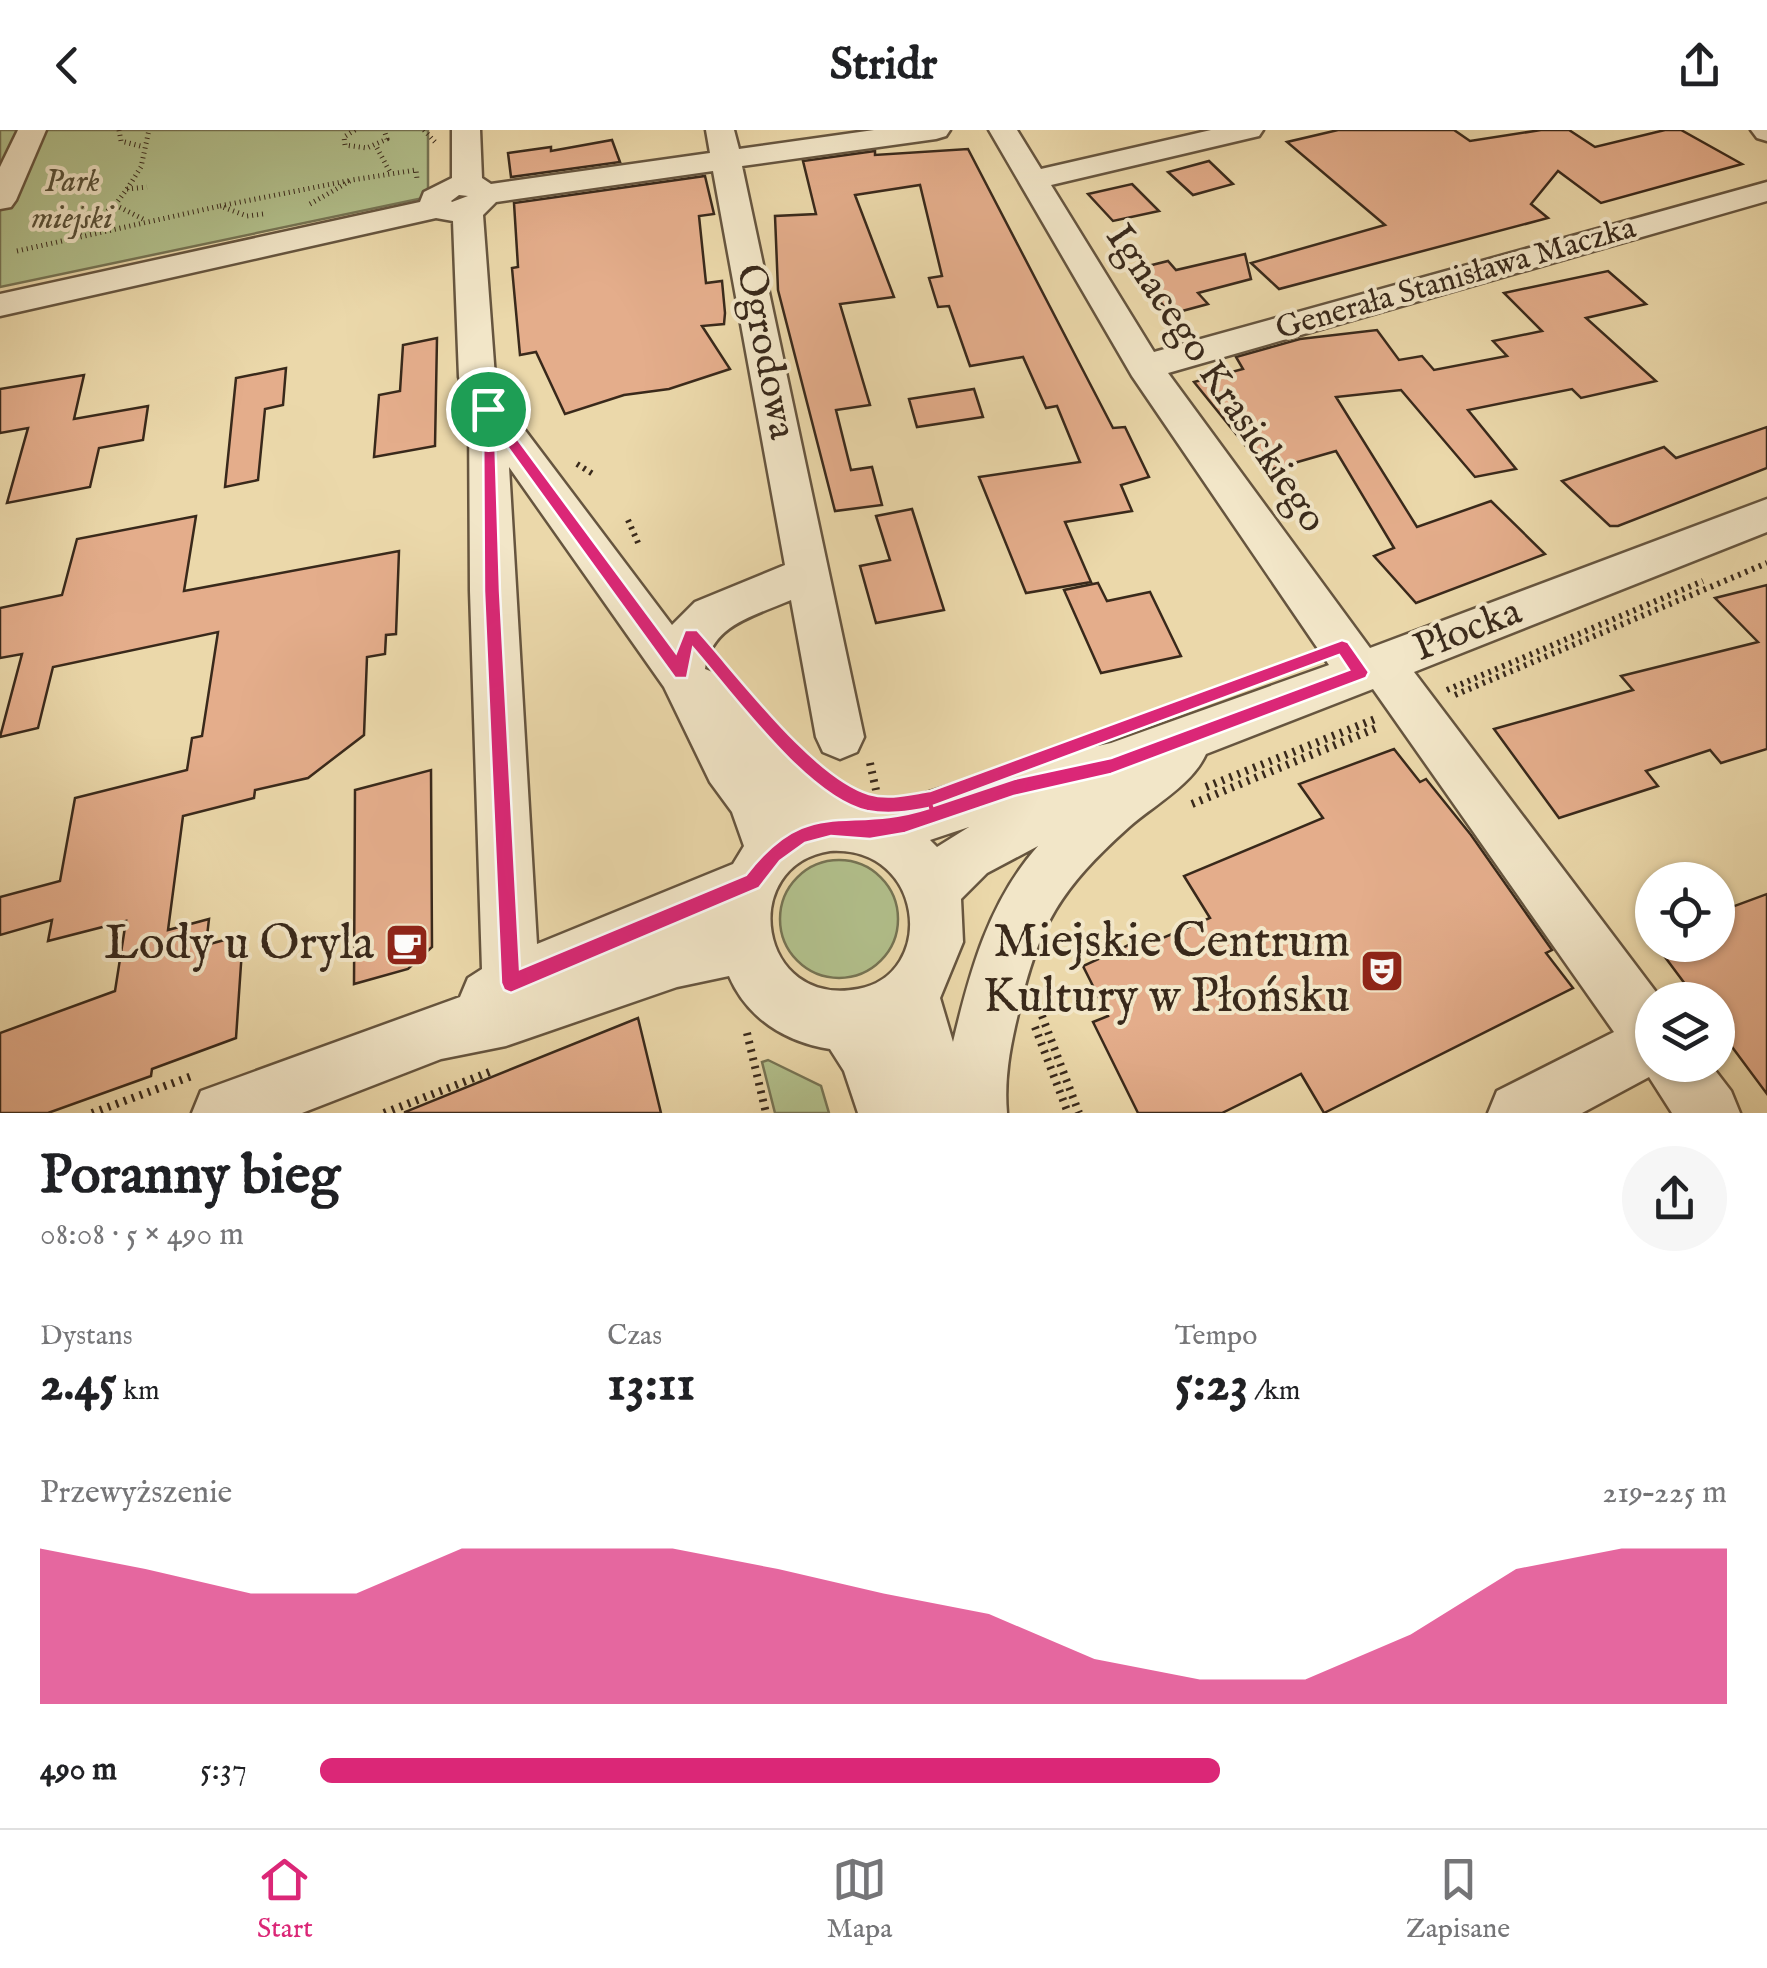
<!DOCTYPE html>
<html lang="pl">
<meta charset="utf-8">
<style>
body{margin:0;font-family:"IM FELL English",serif;background:#f6f6f6;color:#202124;height:100vh;display:flex;flex-direction:column;font-size:38px;white-space:nowrap}
*{box-sizing:border-box;margin:0}
p{font-size:32px;color:#757577}
.icon{flex:none;width:55px;height:55px;fill:none;stroke:currentColor;stroke-width:2;stroke-linecap:round;stroke-linejoin:round}
.map{position:relative;height:983px;overflow:hidden}
.drawer{display:flex;flex-direction:column;background:#fff;flex:1}
.drawer>*{flex:none}
.fabs{position:absolute;left:1635px;top:732px;display:grid;gap:20px}
.fabs a{display:grid;place-items:center;width:100px;height:100px;border-radius:50%;background:#fff;box-shadow:0 2px 8px #0004;font-size:50px}
.pin{position:absolute;display:grid;place-items:center;width:85px;height:85px;color:#fff;margin:-42px;border:5px solid #fff;border-radius:50%;box-shadow:0 2px 10px #0007}
.round{display:grid;place-items:center;flex:none;width:105px;height:105px;border-radius:52px;background:#f6f6f6}
.headline{display:flex;align-items:center;justify-content:space-between;height:170px;padding:0 40px}
h1{font-size:55px;font-weight:800;line-height:75px}
.stats{display:grid;grid-template-columns:repeat(3,1fr);gap:15px;height:170px;padding:10px 40px}
.stats div{display:grid;align-content:center}
.stats b{font-size:50px;font-weight:800}
.stats small{font-size:28px;font-weight:400}
.stats p{font-size:28px}
.chart{height:280px;padding:20px 40px}
.chart p{display:flex;justify-content:space-between}
.chart svg{width:100%;height:180px;margin-top:10px;fill:#db2777;opacity:.7}
ul{padding:0 40px;list-style:none;font-size:32px}
li{display:grid;grid-template-columns:160px 120px 1fr;align-items:center;height:75px}
li i{height:25px;border-radius:12px;background:#db2777}
header{display:flex;justify-content:space-between;align-items:center;height:130px;padding:0 40px;background:#fff;font-size:45px;font-weight:800}
.dock{display:flex;justify-content:space-around;align-items:center;height:140px;border-top:2px solid #e0e0e0;background:#fff;font-size:28px;color:#757577}
.dock a{display:grid;justify-items:center;gap:5px}
.dock .current{color:#db2777}
.map>svg:first-child{display:block}
</style>
<header><svg class="icon" aria-label="back" viewBox="0 0 24 24"><path d="M15 5l-7 7 7 7"/></svg>Stridr<svg class="icon" aria-label="share" viewBox="0 0 24 24"><path d="M12 15V3M7 8l5-5 5 5M5 13v7h14v-7"/></svg></header>
<div class="map">
<svg width="1767" height="983" viewBox="0 0 1767 983">
<rect width="100%" height="100%" fill="#ebd8aa"/>
<filter id="stains"><feTurbulence type="fractalNoise" baseFrequency=".002" numOctaves="4"/><feColorMatrix values="0 0 0 0 .2 0 0 0 0 .09 0 0 0 0 .02 0 0 0 .5 -.17"/></filter>
<radialGradient id="worn" r=".72"><stop offset=".6" stop-color="#630" stop-opacity="0"/><stop offset="1" stop-color="#630" stop-opacity=".3"/></radialGradient>
<g fill="#b2c08c" stroke="#767454" stroke-width="2.5">
<path d="M 0,0 L 428,0 L 428,67 L 0,157 Z"/>
<circle cx="839" cy="789" r="59"/>
<path d="M 768,930 L 821,956 L 829,983 L 775,983 L 762,932 Z"/>
</g>
<g fill="#e4ad8b" stroke="#39291b" stroke-width="2.5">
<path d="M 1338,0 L 1454,0 L 1470,11 L 1541,0 L 1569,0 L 1595,17 L 1665,0 L 1681,0 L 1742,34 L 1601,73 L 1558,41 L 1531,74 L 1548,88 L 1279,159 L 1251,133 L 1385,95 L 1287,12 Z"/>
<path d="M 612,10 L 620,32 L 511,47 L 508,23 L 551,17 L 551,21 Z"/>
<path d="M 968,19 L 1113,298 L 1125,297 L 1149,347 L 1121,355 L 1132,381 L 1065,392 L 1091,452 L 1026,463 L 979,347 L 1080,332 L 1057,276 L 1046,278 L 1023,227 L 970,236 L 949,176 L 938,177 L 929,148 L 942,146 L 920,55 L 855,65 L 894,167 L 840,174 L 870,275 L 836,280 L 851,340 L 872,337 L 882,375 L 835,381 L 778,160 L 775,86 L 816,84 L 803,31 L 875,21 L 875,25 Z"/>
<path d="M 1209,31 L 1233,54 L 1193,65 L 1168,42 Z"/>
<path d="M 705,46 L 714,84 L 699,86 L 706,153 L 722,151 L 725,183 L 724,194 L 702,196 L 730,239 L 669,259 L 624,265 L 565,284 L 536,222 L 520,225 L 512,138 L 518,137 L 514,73 Z"/>
<path d="M 1132,54 L 1159,81 L 1113,91 L 1088,64 Z"/>
<path d="M 1245,124 L 1251,149 L 1198,163 L 1208,174 L 1171,184 L 1132,140 L 1168,131 L 1176,140 Z"/>
<path d="M 1608,141 L 1646,174 L 1586,188 L 1656,251 L 1581,268 L 1572,259 L 1468,280 L 1516,339 L 1475,347 L 1401,260 L 1336,267 L 1417,397 L 1491,371 L 1545,424 L 1416,473 L 1374,426 L 1394,418 L 1336,321 L 1266,341 L 1194,252 L 1243,239 L 1236,227 L 1300,209 L 1377,200 L 1399,230 L 1422,226 L 1434,240 L 1507,226 L 1493,211 L 1542,201 L 1504,163 Z"/>
<path d="M 437,208 L 435,316 L 374,327 L 379,265 L 400,261 L 403,215 Z"/>
<path d="M 286,238 L 283,275 L 265,279 L 258,350 L 225,357 L 236,248 Z"/>
<path d="M 84,245 L 74,289 L 148,276 L 143,310 L 99,318 L 90,357 L 7,373 L 28,298 L 0,303 L 0,259 Z"/>
<path d="M 974,259 L 983,287 L 917,297 L 909,269 Z"/>
<path d="M 1767,297 L 1767,338 L 1618,396 L 1610,396 L 1562,351 L 1664,317 L 1676,328 Z"/>
<path d="M 912,379 L 944,480 L 876,493 L 860,436 L 890,430 L 876,386 Z"/>
<path d="M 196,386 L 184,461 L 399,421 L 396,504 L 386,505 L 385,524 L 367,527 L 364,605 L 308,648 L 255,660 L 254,668 L 183,686 L 168,800 L 209,789 L 206,815 L 243,805 L 236,908 L 152,939 L 151,946 L 48,983 L 0,983 L 0,903 L 115,861 L 126,791 L 48,811 L 52,790 L 0,805 L 0,767 L 60,751 L 75,668 L 187,640 L 192,608 L 202,606 L 218,502 L 53,537 L 38,598 L 0,607 L 22,524 L 0,528 L 0,478 L 62,465 L 77,409 Z"/>
<path d="M 1098,453 L 1107,471 L 1150,462 L 1181,526 L 1101,543 L 1064,460 Z"/>
<path d="M 1767,455 L 1767,619 L 1721,633 L 1710,620 L 1646,641 L 1658,656 L 1559,688 L 1494,599 L 1633,560 L 1621,546 L 1758,512 L 1715,468 Z"/>
<path d="M 1394,619 L 1420,652 L 1426,649 L 1471,705 L 1552,820 L 1546,823 L 1573,858 L 1324,983 L 1301,944 L 1222,983 L 1138,983 L 1093,892 L 1108,886 L 1083,836 L 1146,807 L 1151,813 L 1210,788 L 1184,746 L 1323,688 L 1299,654 Z"/>
<path d="M 431,640 L 432,817 L 408,839 L 354,854 L 355,660 Z"/>
<path d="M 1767,764 L 1767,964 L 1718,898 L 1718,870 L 1697,870 L 1656,815 L 1718,815 L 1718,782 Z"/>
<path d="M 638,888 L 661,983 L 405,983 L 405,982 Z"/>
</g>
<g fill="none" stroke-linecap="round" stroke-linejoin="round">
<defs>
<g id="minor">
<path d="M 18,0 L 46,0 L 16,70 L 11,77 L 0,79 L 0,37 Z"/>
<path d="M 452,0 L 480,0 L 482,48 L 491,54 L 710,23 L 706,0 L 734,0 L 739,19 L 874,0 L 950,0 L 946,6 L 936,9 L 742,36 L 864,607 L 857,622 L 840,629 L 823,622 L 816,607 L 791,470 C 754,486 711,495 705,539 L 715,543 L 774,593 L 842,672 L 870,676 L 905,670 L 1014,635 L 1111,613 L 1329,535 L 1132,246 L 989,0 L 1017,0 L 1041,39 L 1211,0 L 1263,0 L 1259,6 L 1051,55 L 1154,222 L 1767,52 L 1767,71 L 1168,243 L 1370,518 L 1767,369 L 1767,402 L 1414,542 L 1662,870 L 1652,870 L 1652,935 L 1711,935 L 1731,961 L 1740,983 L 1672,983 L 1649,947 L 1582,983 L 1488,983 L 1497,961 L 1614,902 L 1373,559 L 1206,624 C 1192,655 1154,675 1129,697 C 1060,759 1039,794 1018,884 C 1010,917 1004,949 1007,983 L 858,983 L 844,941 L 830,919 C 785,912 747,888 729,846 L 677,857 L 506,916 L 441,929 L 302,983 L 192,983 L 201,961 L 460,867 L 468,848 L 482,839 L 470,461 L 469,279 L 459,247 L 453,91 L 436,88 L 0,186 L 0,164 L 420,72 L 424,62 L 452,48 ZM 713,41 L 785,435 L 695,472 L 672,495 L 506,275 L 495,247 L 483,85 L 496,72 ZM 459,65 L 468,66 L 452,72 L 451,71 ZM 509,337 L 664,557 L 710,652 L 732,682 L 744,716 L 733,734 L 537,814 ZM 969,697 L 937,717 L 930,710 ZM 1038,716 C 989,771 970,841 953,912 L 940,868 L 963,812 L 961,769 L 987,743 ZM 830,721 C 925,715 937,845 858,859 C 758,878 737,735 830,721 Z"/>
<path d="M 1751,0 L 1767,0 L 1767,11 L 1757,8 Z"/>
</g>
</defs>
<use href="#minor" stroke="#66553f" stroke-width="5"/>
<g stroke="#39291b" stroke-width="5" stroke-dasharray="1 4" stroke-linecap="butt">
<path d="M 119,0 L 121,11 L 144,17"/>
<path d="M 355,0 L 344,7 L 345,15 L 367,18 L 387,9 L 384,0"/>
<path d="M 424,0 L 435,12"/>
<path d="M 377,18 L 391,44"/>
<path d="M 127,59 L 141,37 L 149,0"/>
<path d="M 310,74 L 352,50 L 416,40 L 417,49"/>
<path d="M 115,75 L 127,59 L 147,57"/>
<path d="M 263,84 L 247,86 L 220,76 L 352,50"/>
<path d="M 76,106 L 115,75 L 145,90"/>
<path d="M 17,121 L 220,76"/>
</g>
<g stroke="#39291b" stroke-width="6" stroke-dasharray="2.5 5" stroke-linecap="butt">
<path d="M 577,334 L 593,344"/>
<path d="M 628,390 L 639,415"/>
<path d="M 1447,560 L 1703,451"/>
<path d="M 1455,565 L 1767,433"/>
</g>
<g stroke="#39291b" stroke-width="8" stroke-dasharray="2.5 6" stroke-linecap="butt">
<path d="M 870,633 L 876,660"/>
<path d="M 1206,657 L 1375,589"/>
<path d="M 1192,674 L 1379,597"/>
<path d="M 1039,878 L 1079,983"/>
<path d="M 1035,897 L 1068,983"/>
<path d="M 747,903 L 766,983"/>
<path d="M 92,983 L 192,946"/>
<path d="M 384,983 L 492,941"/>
</g>
<use href="#minor" fill="#f2e6c8" fill-rule="evenodd"/>
</g>
<path fill="#db2777" stroke="#fff" stroke-width="2.5" fill-rule="evenodd" d="M 483,276 L 493,276 L 676,523 L 685,500 L 697,500 C 738,545 813,647 869,664 C 889,670 910,664 930,661 L 1342,510 L 1348,512 L 1369,542 L 1366,548 L 1111,644 L 1014,666 L 905,703 L 870,709 L 831,706 L 805,713 L 780,731 L 759,758 L 511,863 L 504,860 L 501,853 L 484,461 ZM 495,300 L 675,548 L 687,548 L 693,518 C 733,564 808,668 867,681 C 889,685 908,682 929,678 C 846,705 809,663 746,745 L 520,839 L 500,461 ZM 1339,525 L 1349,540 L 1111,628 L 1014,649 L 933,676 Z"/>
<defs>
<symbol id="cafe-square" viewBox="-11 -11 22 22"><rect x="-9" y="-9" width="18" height="18" rx="4" fill="#8f2418" stroke="#f2e6c8"/><path d="M-5.5-4.5H6V0H3Q3 3.5 0 3.5H-2.5Q-5.5 3.5-5.5 0ZM3-3.2v2h1.7v-2ZM-6 4.5H4V6H-6Z" fill="#fff"/></symbol>
<symbol id="theatre-square" viewBox="-11 -11 22 22"><rect x="-9" y="-9" width="18" height="18" rx="4" fill="#8f2418" stroke="#f2e6c8"/><path d="M-5-5.5Q0-4 5-5.5V0Q5 5 0 6Q-5 5-5 0ZM-3.3-2.5H-1v1.5H-3.3ZM1-2.5H3.3v1.5H1ZM-2.8 1Q0 5.5 2.8 1Z" fill="#fff"/></symbol>
</defs>
<g fill-rule="evenodd">
<use href="#cafe-square" x="382" y="790" width="50" height="50"/>
<use href="#theatre-square" x="1357" y="816" width="50" height="50"/>
</g>
<g text-anchor="middle" dominant-baseline="central" stroke-width="8" stroke-linejoin="round" paint-order="stroke">
<g font-size="32" font-style="italic" fill="#574f37" stroke="#f2e6c8">
<text x="72" y="52">Park<tspan x="72" dy="37">miejski</tspan></text>
</g>
<g font-size="32" fill="#39291b" stroke="#f2e6c8">
<text transform="translate(1456 149) rotate(-16)">Generała Stanisława Maczka</text>
</g>
<g font-size="40" fill="#39291b" stroke="#f2e6c8">
<text transform="translate(765 222) rotate(79)">Ogrodowa</text>
<text transform="translate(1215 249) rotate(56)">Ignacego Krasickiego</text>
<text transform="translate(1468 501) rotate(-21)">Płocka</text>
</g>
<g font-size="48" fill="#39291b" stroke="#f2e6c8" text-anchor="end">
<text x="1350" y="813">Miejskie Centrum<tspan x="1350" dy="55">Kultury w Płońsku</tspan></text>
<text x="374" y="815">Lody u Oryla</text>
</g>
</g>
<rect width="100%" height="100%" filter="url(#stains)"/>
<rect width="100%" height="100%" fill="url(#worn)"/>
</svg>
<div class="fabs">
<a><svg class="icon" aria-label="locate" viewBox="0 0 24 24"><circle cx="12" cy="12" r="6"/><path d="M12 2v4M12 18v4M2 12h4M18 12h4"/></svg></a>
<a><svg class="icon" aria-label="layers" viewBox="0 0 24 24"><path d="M12 4l9 5-9 5-9-5zM3 14l9 5 9-5"/></svg></a>
</div>
<div class="pin" style="left:488px;top:279px;background:#1e9e55"><svg class="icon" aria-label="arrive" viewBox="0 0 24 24"><path d="M6 21V4h12l-3 4 3 4H6"/></svg></div>
</div>
<section class="drawer">
<div class="headline"><div><h1>Poranny bieg</h1><p>08:08 · 5 × 490 m</p></div><a class="round"><svg class="icon" aria-label="share" viewBox="0 0 24 24"><path d="M12 15V3M7 8l5-5 5 5M5 13v7h14v-7"/></svg></a></div>
<div class="stats">
<div><p>Dystans</p><b>2.45<small> km</small></b></div>
<div><p>Czas</p><b>13:11</b></div>
<div><p>Tempo</p><b>5:23<small> /km</small></b></div>
</div>
<div class="chart"><p><span>Przewyższenie</span>219–225 m</p>
<svg viewBox="0 0 160 44" preserveAspectRatio="none"><path d="M0 44V6L10 11L20 17L30 17L40 6L50 6L60 6L70 11L80 17L90 22L100 33L110 38L120 38L130 27L140 11L150 6L160 6V44z"/></svg>
</div>
<ul>
<li><b>490 m</b>5:37<i style="width:64%"></i></li>
</ul>
</section>
<nav class="dock">
<a class="current"><svg class="icon" aria-label="home" viewBox="0 0 24 24"><path d="M3 11l9-7 9 7M6 9v11h12V9"/></svg>Start</a>
<a><svg class="icon" aria-label="map" viewBox="0 0 24 24"><path d="M3 6l6-2 6 2 6-2v14l-6 2-6-2-6 2zM9 4v14M15 6v14"/></svg>Mapa</a>
<a><svg class="icon" aria-label="saved" viewBox="0 0 24 24"><path d="M7 4h10v16l-5-4-5 4z"/></svg>Zapisane</a>
</nav>
